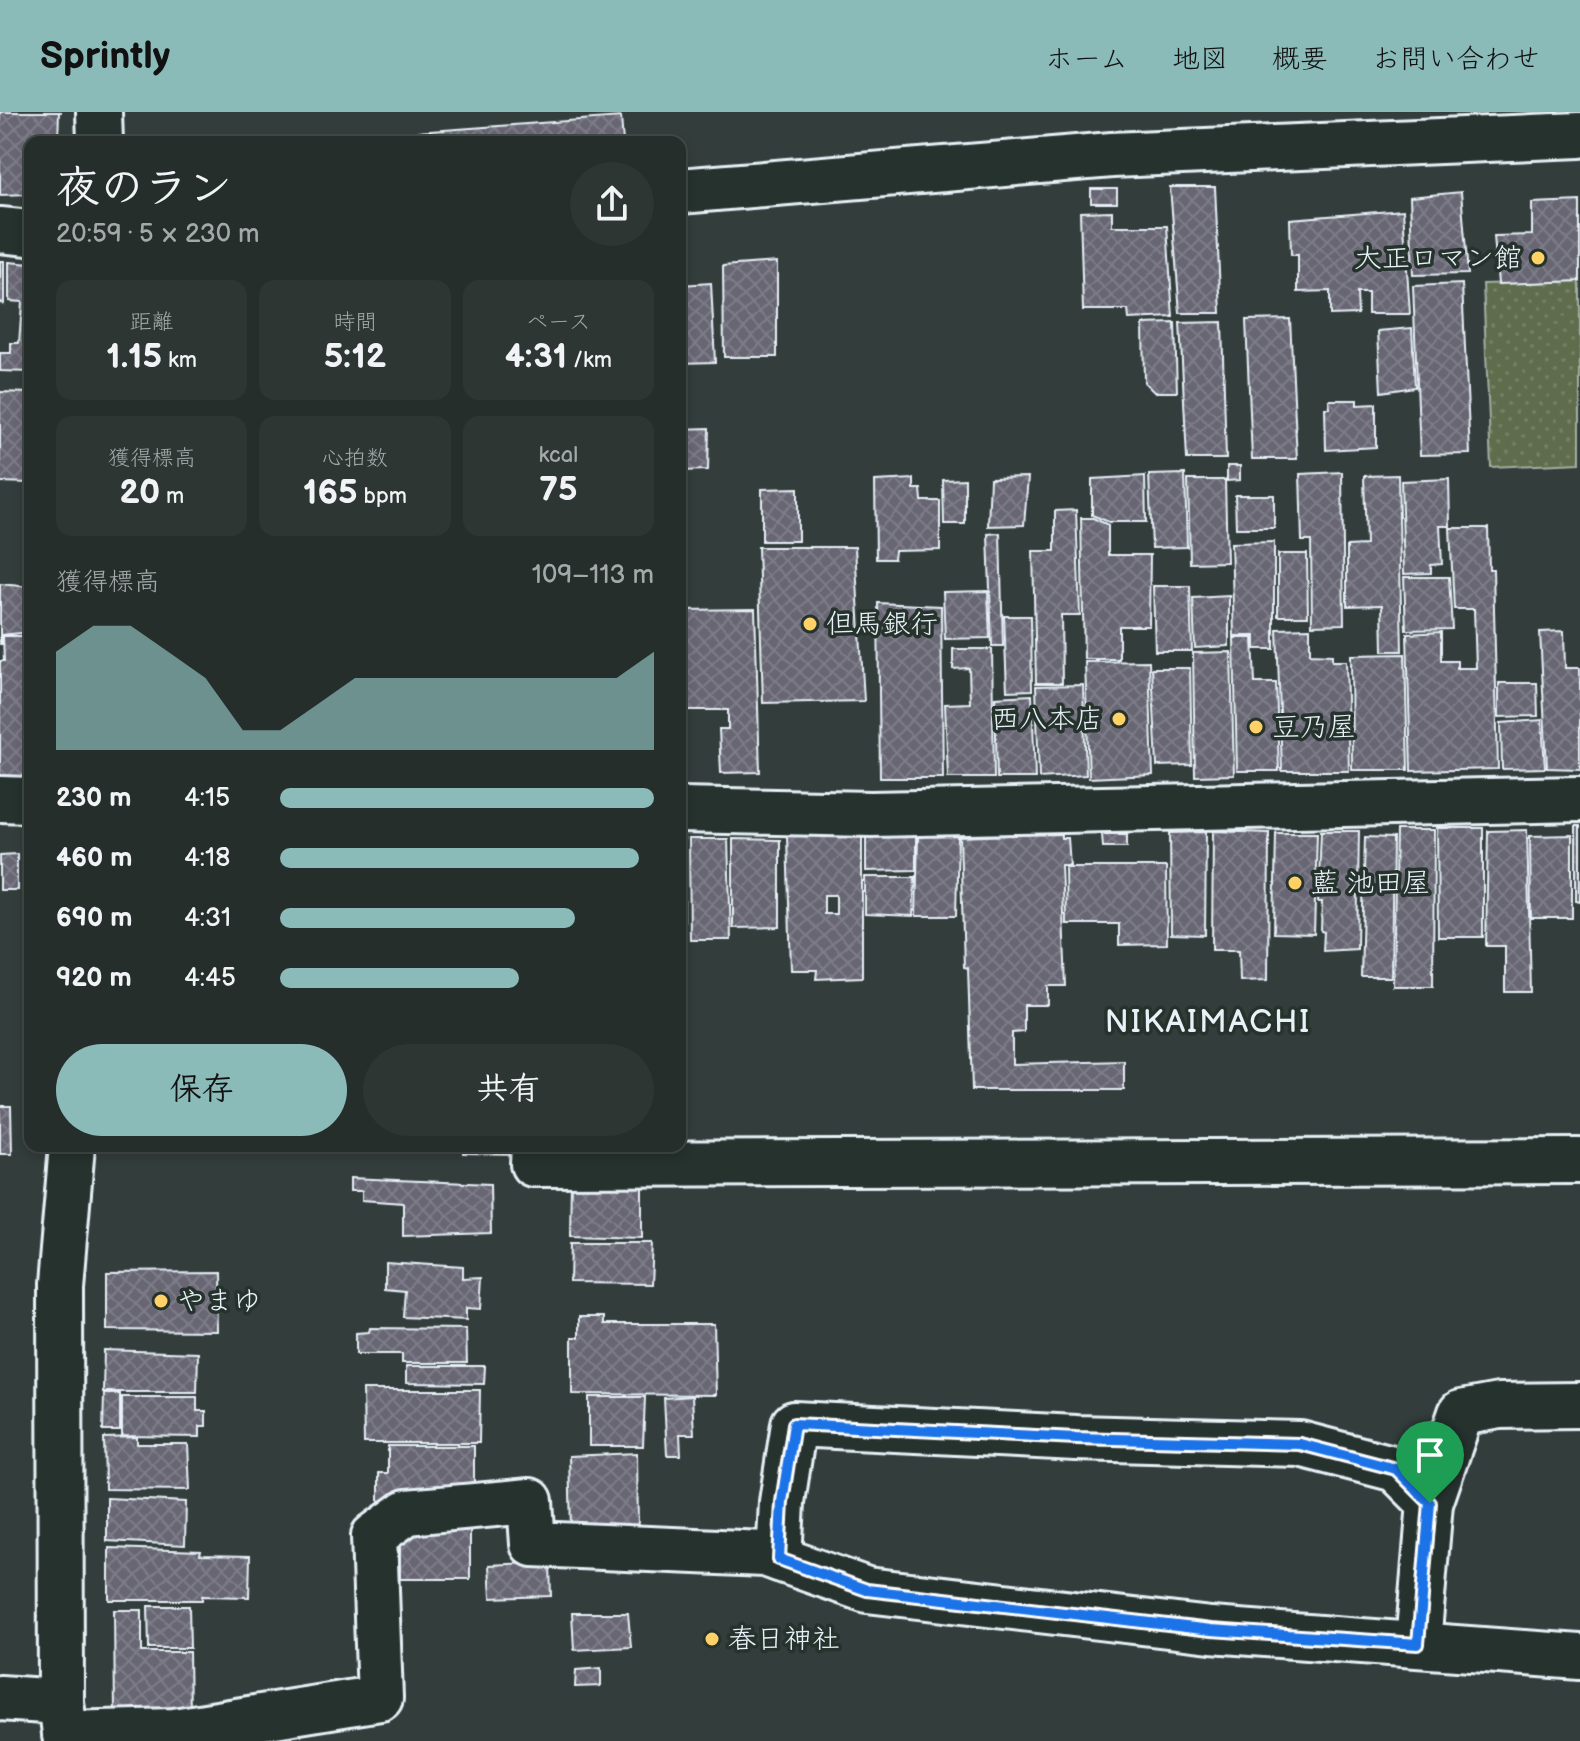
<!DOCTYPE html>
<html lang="ja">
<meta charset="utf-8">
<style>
body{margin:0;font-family:"Balsamiq Sans","Klee One",sans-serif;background:#2e3634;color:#f1f3f6;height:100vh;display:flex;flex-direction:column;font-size:30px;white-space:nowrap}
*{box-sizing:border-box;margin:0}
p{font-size:26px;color:#a4a8a9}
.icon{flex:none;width:44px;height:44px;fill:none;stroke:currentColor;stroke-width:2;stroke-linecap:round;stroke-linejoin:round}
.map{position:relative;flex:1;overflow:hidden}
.panel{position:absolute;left:24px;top:24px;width:662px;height:1016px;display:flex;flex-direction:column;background:#262e2c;border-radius:16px;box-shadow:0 4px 12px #0003,0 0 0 2px #424a48}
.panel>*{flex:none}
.pin{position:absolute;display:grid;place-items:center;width:68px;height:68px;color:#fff;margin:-82px -34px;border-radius:50% 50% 50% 0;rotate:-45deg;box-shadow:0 0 8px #0007}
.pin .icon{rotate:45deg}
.round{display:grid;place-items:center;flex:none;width:84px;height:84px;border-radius:42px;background:#2e3634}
.overview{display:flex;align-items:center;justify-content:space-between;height:136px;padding:0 32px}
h1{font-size:44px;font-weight:700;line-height:60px}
.stats{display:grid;grid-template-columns:repeat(3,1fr);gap:12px;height:136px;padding:8px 32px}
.stats div{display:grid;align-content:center;border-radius:16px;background:#2e3634;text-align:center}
.stats b{font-size:34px;font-weight:700}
.stats small{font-size:22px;font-weight:400}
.stats p{font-size:22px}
.chart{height:224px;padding:16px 32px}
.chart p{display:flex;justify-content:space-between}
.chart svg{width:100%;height:144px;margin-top:8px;fill:#8bbbb9;opacity:.7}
.primary-button{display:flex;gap:16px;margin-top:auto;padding:16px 32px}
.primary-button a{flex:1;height:92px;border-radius:48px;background:#8bbbb9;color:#111;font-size:32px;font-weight:700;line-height:92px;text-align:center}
.primary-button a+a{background:#2e3634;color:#f1f3f6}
ul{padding:0 32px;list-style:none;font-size:26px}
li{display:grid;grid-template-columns:128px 96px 1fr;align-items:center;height:60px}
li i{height:20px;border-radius:10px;background:#8bbbb9}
header{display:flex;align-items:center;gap:48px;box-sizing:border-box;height:112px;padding:0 40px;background:#8bbbb9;color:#111}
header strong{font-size:38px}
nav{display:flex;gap:44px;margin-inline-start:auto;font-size:28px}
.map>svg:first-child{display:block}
</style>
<header>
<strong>Sprintly</strong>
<nav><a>ホーム</a><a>地図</a><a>概要</a><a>お問い合わせ</a></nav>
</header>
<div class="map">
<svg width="1580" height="1629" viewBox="0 0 1580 1629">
<defs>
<pattern id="garden-dots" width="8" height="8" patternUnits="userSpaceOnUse" patternTransform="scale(2)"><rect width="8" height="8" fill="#606d4e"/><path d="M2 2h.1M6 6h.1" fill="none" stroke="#778268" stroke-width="1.8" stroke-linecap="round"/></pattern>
<pattern id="building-cross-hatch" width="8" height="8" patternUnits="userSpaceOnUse" patternTransform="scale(2)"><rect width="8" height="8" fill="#676673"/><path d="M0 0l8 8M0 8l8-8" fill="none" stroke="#7d7c88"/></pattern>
</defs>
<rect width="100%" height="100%" fill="#333d3b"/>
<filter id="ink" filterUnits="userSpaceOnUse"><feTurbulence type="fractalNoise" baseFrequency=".0125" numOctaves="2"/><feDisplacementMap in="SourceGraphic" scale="16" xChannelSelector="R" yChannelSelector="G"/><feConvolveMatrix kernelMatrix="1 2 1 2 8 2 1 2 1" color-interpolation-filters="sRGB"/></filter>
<g filter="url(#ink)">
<path fill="url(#garden-dots)" stroke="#a4afa3" stroke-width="2" d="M 1580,169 L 1580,351 L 1491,355 L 1483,172 Z"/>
<g fill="url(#building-cross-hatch)" stroke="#e8f1f8" stroke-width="2" fill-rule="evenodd">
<path d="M 0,0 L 62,0 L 59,0 L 58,30 L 30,30 L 30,82 L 0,83 Z"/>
<path d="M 621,5 L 623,30 L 279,30 Z"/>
<path d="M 1170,75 L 1215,75 L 1221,201 L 1180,201 Z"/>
<rect x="1091" y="77" width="26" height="14"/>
<path d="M 1461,80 L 1468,162 L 1413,163 L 1410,85 Z"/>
<path d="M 1580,89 L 1580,169 L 1498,172 L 1494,124 L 1532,123 L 1532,91 Z"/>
<path d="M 1403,98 L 1410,202 L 1368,202 L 1368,181 L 1357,181 L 1358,202 L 1330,203 L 1330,179 L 1298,180 L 1298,143 L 1291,143 L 1290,107 Z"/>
<path d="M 1112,99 L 1112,114 L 1167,114 L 1173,205 L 1129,207 L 1128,198 L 1083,198 L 1080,100 Z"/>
<path d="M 0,149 L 4,149 L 4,192 L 0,191 Z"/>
<path d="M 9,150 L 30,152 L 30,260 L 0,259 L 0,241 L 11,241 L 11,231 L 19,231 L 22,190 L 9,189 Z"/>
<path d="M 777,150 L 777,245 L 724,245 L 723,154 Z"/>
<path d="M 711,171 L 715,250 L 680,251 L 680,173 Z"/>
<path d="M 1462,172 L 1470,342 L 1420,343 L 1413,174 Z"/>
<path d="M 1290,207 L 1297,347 L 1252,347 L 1246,208 Z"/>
<path d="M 1222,210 L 1226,347 L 1187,347 L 1180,211 Z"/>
<path d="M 1175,211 L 1177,280 L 1154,280 L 1144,270 L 1143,212 Z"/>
<path d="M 1412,216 L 1415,275 L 1381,280 L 1378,219 Z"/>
<path d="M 0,280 L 30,281 L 30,371 L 0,370 Z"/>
<path d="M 1329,288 L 1357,288 L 1357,293 L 1376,292 L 1376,335 L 1326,338 L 1325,296 L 1330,296 Z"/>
<path d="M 709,316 L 708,358 L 680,359 L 680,317 Z"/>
<path d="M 1227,354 L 1240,354 L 1240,368 L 1227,369 Z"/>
<path d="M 1342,360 L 1344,512 L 1312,513 L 1311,429 L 1302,429 L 1300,362 Z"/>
<path d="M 1185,362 L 1187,435 L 1152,436 L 1149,363 Z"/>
<path d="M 1398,363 L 1402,539 L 1383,539 L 1382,493 L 1347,494 L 1347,434 L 1366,433 L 1364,364 Z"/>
<path d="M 1145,364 L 1146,410 L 1109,410 L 1092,403 L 1092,367 Z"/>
<path d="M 1028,365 L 1024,413 L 988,414 L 990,366 Z"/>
<path d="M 914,367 L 914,377 L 921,377 L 922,389 L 940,389 L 940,438 L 895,439 L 894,447 L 876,447 L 875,369 Z"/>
<path d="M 965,367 L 965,412 L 944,412 L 943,368 Z"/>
<path d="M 1449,367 L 1450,414 L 1440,414 L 1442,452 L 1431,453 L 1431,461 L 1404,462 L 1401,369 Z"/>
<path d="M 1188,368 L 1225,368 L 1227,450 L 1190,451 Z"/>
<path d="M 798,376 L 798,429 L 762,429 L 762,377 Z"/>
<path d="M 1235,383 L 1274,383 L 1274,416 L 1236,416 Z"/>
<path d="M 1076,398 L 1080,503 L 1061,503 L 1062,571 L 1036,571 L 1033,439 L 1055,439 L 1055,399 Z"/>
<path d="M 1081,406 L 1093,406 L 1108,413 L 1108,443 L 1150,443 L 1149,514 L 1119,514 L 1119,547 L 1084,547 Z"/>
<path d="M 1450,416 L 1488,416 L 1489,457 L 1493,457 L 1498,657 L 1411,659 L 1407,522 L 1441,520 L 1441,549 L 1457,549 L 1457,556 L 1476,556 L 1474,497 L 1454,497 Z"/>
<path d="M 1000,421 L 1003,534 L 992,534 L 988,422 Z"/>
<path d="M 1274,430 L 1274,537 L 1255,537 L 1255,524 L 1234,524 L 1231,431 Z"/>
<path d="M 758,435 L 855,435 L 864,589 L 763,591 Z"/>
<path d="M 1278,442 L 1307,442 L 1308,504 L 1278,504 Z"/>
<path d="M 1404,465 L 1449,465 L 1452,517 L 1406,518 Z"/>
<path d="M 0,472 L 30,475 L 30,520 L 2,523 L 2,532 L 0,532 Z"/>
<path d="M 1153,474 L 1190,474 L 1192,539 L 1155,539 Z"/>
<path d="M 988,479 L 990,526 L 945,527 L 943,480 Z"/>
<path d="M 1229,484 L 1229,534 L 1195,536 L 1193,486 Z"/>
<path d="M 878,491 L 941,494 L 943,666 L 880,666 Z"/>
<path d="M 755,497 L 760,660 L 721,661 L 719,617 L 728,617 L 728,598 L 680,598 L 680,498 Z"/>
<path d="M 1004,504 L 1031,504 L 1032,578 L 1007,579 Z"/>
<path d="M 1310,516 L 1310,542 L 1332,543 L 1332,549 L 1346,549 L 1349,659 L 1282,659 L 1277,517 Z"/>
<path d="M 1564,519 L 1565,556 L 1580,556 L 1580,657 L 1547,656 L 1540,520 Z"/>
<path d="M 23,521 L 30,521 L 30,669 L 0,670 L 0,549 L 4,549 L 3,524 L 22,524 Z"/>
<path d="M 1234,526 L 1253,526 L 1255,571 L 1276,571 L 1279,659 L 1237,659 Z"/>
<path d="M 953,537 L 992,537 L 994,666 L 948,666 L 945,592 L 970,591 L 969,556 L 953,557 Z"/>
<path d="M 1231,540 L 1234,663 L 1195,664 L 1193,541 Z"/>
<path d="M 1405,542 L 1408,658 L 1352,658 L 1351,543 Z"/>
<path d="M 1149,549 L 1153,663 L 1089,666 L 1085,550 Z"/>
<path d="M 1152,556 L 1190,556 L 1192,653 L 1157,654 Z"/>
<path d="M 1499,571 L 1537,571 L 1538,604 L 1499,605 Z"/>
<path d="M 1083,573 L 1086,663 L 1039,666 L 1036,574 Z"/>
<path d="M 1032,583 L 1035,666 L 997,666 L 995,585 Z"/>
<path d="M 1542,608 L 1545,656 L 1502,657 L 1501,611 Z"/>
<path d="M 1576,714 L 1580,714 L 1580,790 L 1576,789 Z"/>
<path d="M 1437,716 L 1483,716 L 1483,825 L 1438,825 Z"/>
<path d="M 1396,718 L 1434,718 L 1433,874 L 1393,874 Z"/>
<path d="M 1527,718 L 1531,880 L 1505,880 L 1505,834 L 1486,834 L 1488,719 Z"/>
<path d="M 1213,719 L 1269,721 L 1268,868 L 1240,869 L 1239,838 L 1212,838 Z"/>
<path d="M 1321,719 L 1359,719 L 1357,837 L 1323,839 L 1324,820 L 1321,819 L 1322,790 L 1318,790 Z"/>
<path d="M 1206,720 L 1205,823 L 1171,822 L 1170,721 Z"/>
<path d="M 1061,721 L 1061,726 L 1068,726 L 1070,753 L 1061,753 L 1066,874 L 1048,874 L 1048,893 L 1024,893 L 1024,920 L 1012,921 L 1012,952 L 1124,949 L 1124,978 L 972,978 L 968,856 L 964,855 L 960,725 Z"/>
<path d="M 1276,721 L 1317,721 L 1314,822 L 1274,821 Z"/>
<path d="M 1102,722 L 1127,722 L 1127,735 L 1103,735 Z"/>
<path d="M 916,723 L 916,758 L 866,759 L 866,724 Z"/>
<path d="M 1572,723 L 1572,806 L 1531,806 L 1530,724 Z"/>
<path d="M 787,724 L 862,724 L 862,865 L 816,867 L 817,858 L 791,858 ZM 824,783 L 836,783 L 836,802 L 824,802 Z"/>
<path d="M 918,724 L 958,724 L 956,804 L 916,804 Z"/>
<path d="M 1365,725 L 1393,726 L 1391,865 L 1361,865 Z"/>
<path d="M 680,727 L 684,727 L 684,809 L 680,810 Z"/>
<path d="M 689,727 L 728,727 L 731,828 L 690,828 Z"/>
<path d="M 733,727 L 780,728 L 780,815 L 733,816 Z"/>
<path d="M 17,742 L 17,778 L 0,778 L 0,743 Z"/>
<path d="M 1065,755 L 1166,755 L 1167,832 L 1119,833 L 1119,812 L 1066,812 Z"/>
<path d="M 865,765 L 915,765 L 913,804 L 865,802 Z"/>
<path d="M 0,994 L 11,994 L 12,1042 L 0,1042 Z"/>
<path d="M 463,1034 L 510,1034 L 510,1042 L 463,1041 Z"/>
<path d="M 350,1066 L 490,1072 L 491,1121 L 403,1124 L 403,1091 L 362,1088 L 362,1079 L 350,1079 Z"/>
<path d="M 571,1068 L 642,1069 L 642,1126 L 570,1124 Z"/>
<path d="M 570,1131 L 652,1131 L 650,1172 L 569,1171 Z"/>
<path d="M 385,1150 L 463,1155 L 463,1166 L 483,1165 L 481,1197 L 466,1196 L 466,1208 L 403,1205 L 405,1178 L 385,1176 Z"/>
<path d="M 216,1159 L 217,1219 L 107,1218 L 107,1160 Z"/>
<path d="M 579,1205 L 604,1205 L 604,1212 L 714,1212 L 716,1283 L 572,1282 L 572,1225 L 579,1225 Z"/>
<path d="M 370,1216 L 466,1217 L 467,1251 L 402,1251 L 402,1242 L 356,1242 L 356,1221 L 369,1220 Z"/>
<path d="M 104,1238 L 198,1241 L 197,1280 L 103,1280 Z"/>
<path d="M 406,1254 L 485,1254 L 484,1272 L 406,1271 Z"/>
<path d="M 363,1278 L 480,1278 L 479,1331 L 364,1331 Z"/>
<path d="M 104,1282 L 120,1282 L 120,1319 L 103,1319 Z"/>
<path d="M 692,1284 L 694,1322 L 680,1322 L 681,1343 L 667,1343 L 664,1286 Z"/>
<path d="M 122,1285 L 197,1285 L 197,1299 L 206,1299 L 206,1314 L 200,1314 L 200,1325 L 122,1324 Z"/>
<path d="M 589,1285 L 645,1285 L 643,1334 L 589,1334 Z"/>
<path d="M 137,1325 L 137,1332 L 188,1332 L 190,1378 L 105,1377 L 104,1326 Z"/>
<path d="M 388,1334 L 474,1334 L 474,1382 L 379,1389 L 379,1361 L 388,1361 Z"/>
<path d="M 637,1341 L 638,1417 L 571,1417 L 569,1344 Z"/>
<path d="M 107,1386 L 186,1390 L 185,1433 L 107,1429 Z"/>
<rect x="400" y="1419" width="70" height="48"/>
<path d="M 109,1436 L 201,1439 L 200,1443 L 250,1444 L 249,1485 L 202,1484 L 202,1488 L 109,1488 Z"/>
<path d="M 550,1450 L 551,1484 L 491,1486 L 489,1453 Z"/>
<path d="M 148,1494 L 189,1494 L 190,1536 L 149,1536 Z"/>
<path d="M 114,1498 L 142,1498 L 142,1540 L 189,1540 L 190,1603 L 115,1605 Z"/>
<path d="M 572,1501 L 628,1501 L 631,1535 L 574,1538 Z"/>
<path d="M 601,1556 L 601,1574 L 575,1575 L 576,1558 Z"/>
</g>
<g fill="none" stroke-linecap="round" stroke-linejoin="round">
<defs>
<g id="minor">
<path d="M 99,0 L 100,30"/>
<path d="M 680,79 L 1112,43 L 1580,23"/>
<path d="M 0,118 L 30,121"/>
<path d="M 0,687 L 30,688"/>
<path d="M 680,698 L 871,702 L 1580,687"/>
<path d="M 534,1034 L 533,1052 L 1580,1049"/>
<path d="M 779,1447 L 782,1390 L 794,1312 L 1076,1326 L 1300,1332 L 1396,1357 L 1430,1391"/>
<path d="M 1418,1532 L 1430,1391 L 1461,1301 L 1499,1294 L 1580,1293"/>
<path d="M 0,1586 L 61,1590"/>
<path d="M 65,1622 L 174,1619 L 380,1586 L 374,1424 L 407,1400 L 530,1389 L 533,1432 L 765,1442 L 867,1478 L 1211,1518 L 1580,1545"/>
<path d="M 66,1629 L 61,1590 L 60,1173 L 72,1034"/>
</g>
</defs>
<use href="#minor" stroke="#e8f1f8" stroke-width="50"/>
<use href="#minor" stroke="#26332d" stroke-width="44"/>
</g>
</g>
<g fill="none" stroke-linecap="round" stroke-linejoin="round" filter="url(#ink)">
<defs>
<path id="route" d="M 794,1312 L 1076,1326 L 1300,1332 L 1396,1357 L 1430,1391 L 1418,1532 L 1211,1518 L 867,1478 L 779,1447 L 782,1390 Z"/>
</defs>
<use href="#route" stroke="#fff" stroke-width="16"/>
<use href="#route" stroke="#1a73e8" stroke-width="10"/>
</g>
<g fill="#ffd166" stroke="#26332d" stroke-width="3">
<circle cx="1538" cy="146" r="8"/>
<circle cx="810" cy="512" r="8"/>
<circle cx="1119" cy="607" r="8"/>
<circle cx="1256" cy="615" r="8"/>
<circle cx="1295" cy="771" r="8"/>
<circle cx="161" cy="1189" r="8"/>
<circle cx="712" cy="1527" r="8"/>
</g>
<g text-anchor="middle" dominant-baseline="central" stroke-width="7" stroke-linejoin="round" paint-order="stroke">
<g font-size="28" fill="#e8f1f8" stroke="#26332d" text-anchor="start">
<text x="1522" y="146" text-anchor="end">大正ロマン館</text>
<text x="826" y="512">但馬銀行</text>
<text x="1103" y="607" text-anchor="end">西八本店</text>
<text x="1272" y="615">豆乃屋</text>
<text x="1311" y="771">藍 池田屋</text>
<text x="177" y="1189">やまゆ</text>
<text x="728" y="1527">春日神社</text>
</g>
<g font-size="32" letter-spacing="2" fill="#e8f1f8" stroke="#26332d">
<text x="1208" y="910">NIKAIMACHI</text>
</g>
</g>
</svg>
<div class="pin" style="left:1430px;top:1391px;background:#1e9e55"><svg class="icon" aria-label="arrive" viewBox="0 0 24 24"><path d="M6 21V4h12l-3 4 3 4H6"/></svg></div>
<section class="panel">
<div class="overview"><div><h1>夜のラン</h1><p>20:59 · 5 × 230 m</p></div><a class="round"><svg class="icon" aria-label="share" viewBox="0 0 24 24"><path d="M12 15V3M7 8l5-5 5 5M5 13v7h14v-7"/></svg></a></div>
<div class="stats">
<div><p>距離</p><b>1.15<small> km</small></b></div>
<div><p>時間</p><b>5:12</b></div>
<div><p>ペース</p><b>4:31<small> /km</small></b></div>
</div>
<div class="stats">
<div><p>獲得標高</p><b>20<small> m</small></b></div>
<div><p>心拍数</p><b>165<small> bpm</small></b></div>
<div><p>kcal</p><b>75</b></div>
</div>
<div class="chart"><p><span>獲得標高</span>109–113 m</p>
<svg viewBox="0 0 160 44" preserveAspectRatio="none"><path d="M0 44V14L10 6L20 6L30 14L40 22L50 38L60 38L70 30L80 22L90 22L100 22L110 22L120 22L130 22L140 22L150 22L160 14V44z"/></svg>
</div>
<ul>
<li><b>230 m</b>4:15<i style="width:100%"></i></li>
<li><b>460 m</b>4:18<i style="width:96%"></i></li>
<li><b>690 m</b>4:31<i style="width:79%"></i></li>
<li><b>920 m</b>4:45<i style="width:64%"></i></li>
</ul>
<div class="primary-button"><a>保存</a><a>共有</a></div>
</section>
</div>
